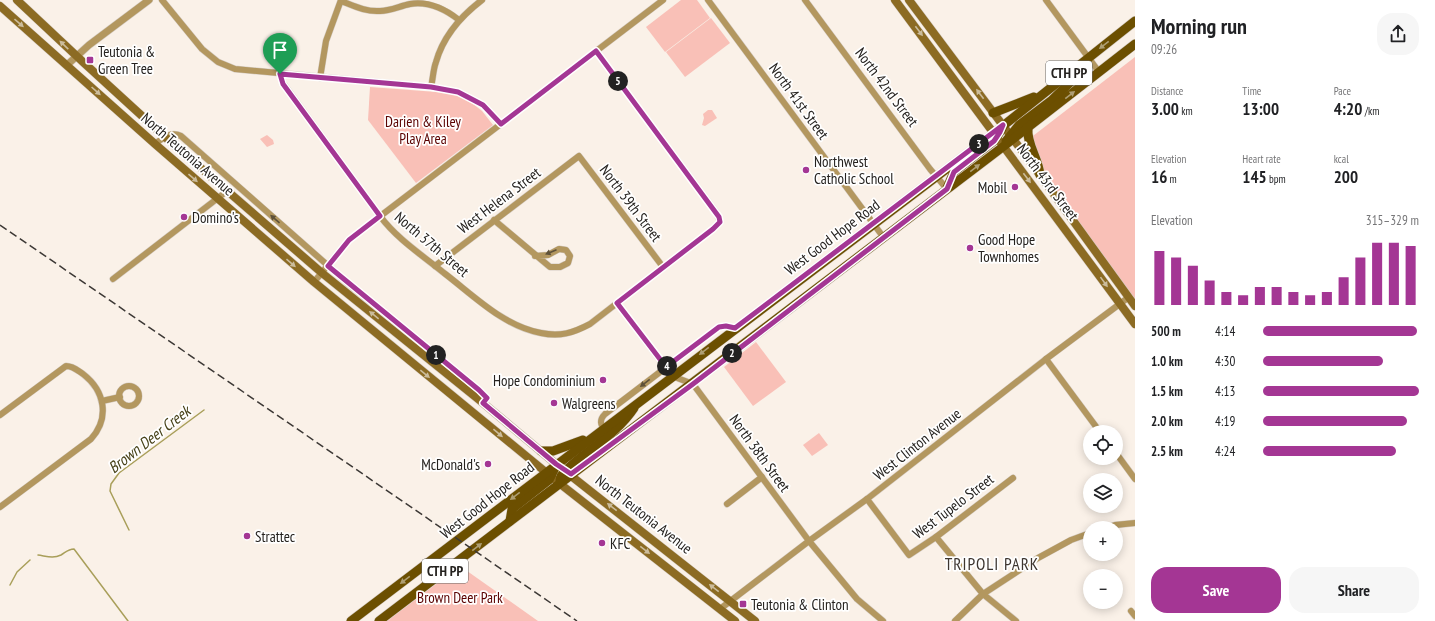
<!DOCTYPE html>
<meta charset="utf-8">
<style>
body{margin:0;font-family:"PT Sans Narrow",sans-serif;background:#f6f6f6;color:#202124;height:100vh;display:flex;flex-direction:column;font-size:15px;white-space:nowrap}
*{box-sizing:border-box;margin:0}
p{font-size:13px;color:#757577}
.icon{flex:none;width:22px;height:22px;fill:none;stroke:currentColor;stroke-width:2;stroke-linecap:round;stroke-linejoin:round}
.map{position:relative;flex:1;overflow:hidden}
.details{display:flex;flex-direction:column;background:#fff;width:300px}
.details>*{flex:none}
.fabs{position:absolute;left:1083px;top:425px;display:grid;gap:8px}
.fabs a{display:grid;place-items:center;width:40px;height:40px;border-radius:50%;background:#fff;box-shadow:0 2px 10px #0003;font-size:20px}
.pin{position:absolute;display:grid;place-items:center;width:34px;height:34px;color:#fff;margin:-41px -17px;border-radius:50% 50% 50% 0;rotate:-45deg;box-shadow:0 0 4px #0007}
.pin .icon{rotate:45deg}
.km{position:absolute;width:20px;height:20px;margin:-10px;border-radius:50%;background:#222;color:#fff;font-size:11px;line-height:20px;text-align:center}
.round{display:grid;place-items:center;flex:none;width:42px;height:42px;border-radius:16px;background:#f6f6f6}
.summary{display:flex;align-items:center;justify-content:space-between;height:68px;padding:0 16px}
h1{font-size:22px;font-weight:600;line-height:30px}
.figures{display:grid;grid-template-columns:repeat(3,1fr);gap:6px;height:68px;padding:4px 16px}
.figures div{display:grid;align-content:center}
.figures b{font-size:17px;font-weight:600}
.figures small{font-size:11px;font-weight:400}
.figures p{font-size:11px}
.chart{height:112px;padding:8px 16px}
.chart p{display:flex;justify-content:space-between}
.chart svg{width:100%;height:72px;margin-top:4px;stroke:#a43694;stroke-width:6}
.action{display:flex;gap:8px;margin-top:auto;padding:8px 16px}
.action a{flex:1;height:46px;border-radius:16px;background:#a43694;color:#fff;font-size:16px;font-weight:600;line-height:46px;text-align:center}
.action a+a{background:#f6f6f6;color:#202124}
ul{padding:0 16px;list-style:none;font-size:13px}
li{display:grid;grid-template-columns:64px 48px 1fr;align-items:center;height:30px}
li i{height:10px;border-radius:5px;background:#a43694}
main{display:flex;flex:1;min-height:0}
.map>svg:first-child{display:block}
</style>
<main>
<div class="map">
<svg width="1135" height="621" viewBox="0 0 1135 621">
<rect width="100%" height="100%" fill="#faf1e8"/>
<g fill="#f9c0b7">
<path d="M 681,0 L 697,0 L 710,18 L 665,52 L 646,27 Z"/>
<path d="M 711,18 L 730,43 L 685,77 L 666,52 Z"/>
<path d="M 1135,57 L 1135,301 L 1020,146 Z"/>
<path d="M 370,87 L 450,93 L 468,100 L 482,111 L 493,125 L 416,183 L 368,120 Z"/>
<path d="M 708,110 L 712,110 L 717,118 L 705,126 L 702,125 L 704,118 L 703,114 Z"/>
<path d="M 267,135 L 273,140 L 274,144 L 267,147 L 260,139 Z"/>
<path d="M 756,342 L 786,382 L 753,406 L 724,367 Z"/>
<path d="M 819,433 L 828,445 L 812,456 L 803,445 Z"/>
<path d="M 460,566 L 538,621 L 387,621 Z"/>
</g>
<g fill="none" stroke-linecap="round" stroke-linejoin="round">
<g stroke="#a99f5a" stroke-width="1.5">
<path d="M 129,530 L 110,491 L 111,484 L 119,473 L 204,410"/>
<path d="M 38,555 C 46,556 53,559 61,555 C 66,552 68,549 74,549 L 128,621"/>
<path d="M 10,585 L 17,572 L 30,560"/>
</g>
<defs>
<g id="minor">
<path d="M 162,0 L 202,49 L 218,62 L 235,69 L 431,87 L 458,92 L 483,105 L 501,124"/>
<path d="M 708,0 L 884,238"/>
<path d="M 805,0 L 930,169 L 947,189"/>
<path d="M 1046,0 L 1099,72"/>
<path d="M 341,1 C 354,6 366,12 380,11 C 390,11 400,6 410,4 C 428,1 445,9 459,20"/>
<path d="M 280,74 L 283,83 L 380,216 C 397,239 422,255 444,273 C 473,295 503,326 541,333 C 560,337 573,333 590,324 L 713,229 L 720,222 L 716,212 L 596,51"/>
<path d="M 320,78 L 326,41 L 341,0"/>
<path d="M 431,87 C 433,79 433,70 436,62 C 443,37 461,16 482,0"/>
<path d="M 155,144 C 163,138 171,131 181,136 L 350,285 L 479,390 L 487,398 L 483,403"/>
<path d="M 494,220 L 550,267 L 560,267 L 568,263 L 570,256 L 566,250 L 559,249 L 548,255 L 535,256"/>
<path d="M 435,266 L 579,156 L 663,267"/>
<path d="M 113,279 L 227,191"/>
<path d="M 314,282 L 349,240 L 663,0"/>
<path d="M 617,303 L 672,376 L 693,384 L 809,541 L 857,599 L 883,621"/>
<path d="M 1046,359 L 1100,432"/>
<circle cx="129" cy="396" r="10"/>
<path d="M 102,401 L 120,397"/>
<path d="M 0,415 L 66,366 C 73,366 77,370 83,374 C 105,391 110,418 91,439 L 0,507"/>
<path d="M 606,431 C 600,425 599,420 605,414 L 719,327 L 726,326 L 735,328"/>
<path d="M 1116,453 L 1135,479"/>
<path d="M 867,499 L 909,555 L 936,537 L 1013,478"/>
<path d="M 727,504 L 762,477"/>
<path d="M 1105,528 L 1115,525 L 1135,523"/>
<path d="M 936,537 L 983,594 L 1016,621"/>
<path d="M 720,609 L 809,541 L 867,499 L 1046,359 L 1129,297"/>
<path d="M 1131,611 L 1135,616"/>
<path d="M 955,621 L 983,594 L 1038,558 L 1071,540 L 1090,533"/>
</g>
<path id="tertiary" d="M 67,65 L 89,45 L 149,0"/>
<g id="secondary">
<path d="M 17,0 L 83,62 L 165,137 L 322,273 L 483,403 L 556,464 L 755,621"/>
<path d="M 895,0 L 1135,324"/>
<path d="M 909,0 L 1040,175 L 1135,306"/>
<path d="M 0,6 L 155,144 L 314,282 L 559,483 L 735,621"/>
</g>
<g id="primary">
<path d="M 993,113 L 1034,97"/>
<path d="M 1028,128 C 1026,144 1039,159 1040,175"/>
<path d="M 1006,141 L 1019,125 L 1052,100 L 1085,68 L 1087,61"/>
<path d="M 947,188 L 954,172 L 994,141 L 1002,129"/>
<path d="M 541,451 L 553,451 L 583,440"/>
<path d="M 560,480 L 561,476 L 565,471 C 588,449 616,435 634,408"/>
<path d="M 510,521 L 512,509 L 549,480 L 556,466"/>
<path d="M 351,621 L 994,133 L 1135,21"/>
<path d="M 379,621 L 1004,146 L 1135,44"/>
</g>
</defs>
<use href="#minor" stroke="#d4ccc4" stroke-width="7"/>
<use href="#tertiary" stroke="#d4ccc4" stroke-width="8"/>
<use href="#secondary" stroke="#d4ccc4" stroke-width="9"/>
<use href="#primary" stroke="#d4ccc4" stroke-width="10"/>
<use href="#minor" stroke="#b3975f" stroke-width="6"/>
<use href="#tertiary" stroke="#b3975f" stroke-width="7"/>
<use href="#secondary" stroke="#8c6b23" stroke-width="8"/>
<use href="#primary" stroke="#6c4f00" stroke-width="9"/>
<path stroke="#3c3835" stroke-width="1.5" stroke-dasharray="8 4" stroke-linecap="butt" d="M 0,225 L 577,621"/>
</g>
<defs><path id="oneway-solid" d="M-6-.8H1V-3.2L6.5 0L1 3.2V.8H-6Z"/></defs>
<g fill="#cbbc9c">
<use href="#oneway-solid" transform="translate(19 23) rotate(41)"/>
<use href="#oneway-solid" transform="translate(919 31) rotate(53)"/>
<use href="#oneway-solid" transform="translate(64 45) rotate(-136)"/>
<use href="#oneway-solid" transform="translate(96 91) rotate(42)"/>
<use href="#oneway-solid" transform="translate(980 94) rotate(-127)"/>
<use href="#oneway-solid" transform="translate(193 178) rotate(41)"/>
<use href="#oneway-solid" transform="translate(1027 178) rotate(53)"/>
<use href="#oneway-solid" transform="translate(291 263) rotate(41)"/>
<use href="#oneway-solid" transform="translate(1104 282) rotate(54)"/>
<use href="#oneway-solid" transform="translate(374 315) rotate(-141)"/>
<use href="#oneway-solid" transform="translate(425 374) rotate(39)"/>
<use href="#oneway-solid" transform="translate(498 433) rotate(40)"/>
<use href="#oneway-solid" transform="translate(612 507) rotate(-142)"/>
<use href="#oneway-solid" transform="translate(645 550) rotate(38)"/>
<use href="#oneway-solid" transform="translate(714 588) rotate(-142)"/>
</g>
<g fill="#ae9e73">
<use href="#oneway-solid" transform="translate(1104 45) rotate(142)"/>
<use href="#oneway-solid" transform="translate(1070 95) rotate(-38)"/>
<use href="#oneway-solid" transform="translate(975 168) rotate(-37)"/>
<use href="#oneway-solid" transform="translate(704 351) rotate(143)"/>
<use href="#oneway-solid" transform="translate(515 496) rotate(143)"/>
<use href="#oneway-solid" transform="translate(477 547) rotate(-38)"/>
<use href="#oneway-solid" transform="translate(405 580) rotate(143)"/>
</g>
<g fill="#5e5139">
<use href="#oneway-solid" transform="translate(275 219) rotate(-139)"/>
<use href="#oneway-solid" transform="translate(551 252) rotate(157)"/>
<use href="#oneway-solid" transform="translate(645 383) rotate(142)"/>
</g>
<g fill="none" stroke-linecap="round" stroke-linejoin="round">
<defs>
<path id="route" d="M 596,51 L 719,217 L 720,222 L 713,229 L 617,303 L 666,367 L 719,327 L 726,326 L 735,328 L 1003,125 L 1000,132 L 994,141 L 954,172 L 947,189 L 693,384 L 571,474 L 556,464 L 483,403 L 487,398 L 479,390 L 328,266 L 349,240 L 380,216 L 283,84 L 280,74 L 431,87 L 458,92 L 483,105 L 501,124 Z"/>
</defs>
<use href="#route" stroke="#fff" stroke-width="8"/>
<use href="#route" stroke="#a43694" stroke-width="5"/>
</g>
<g fill="#a43694" stroke="#fff" stroke-width="1.5">
<rect x="86" y="56" width="8" height="8" rx="2"/>
<circle cx="806" cy="170" r="4"/>
<circle cx="1015" cy="187" r="4"/>
<circle cx="184" cy="217" r="4"/>
<circle cx="970" cy="248" r="4"/>
<circle cx="603" cy="380" r="4"/>
<circle cx="554" cy="403" r="4"/>
<circle cx="488" cy="464" r="4"/>
<circle cx="247" cy="536" r="4"/>
<circle cx="602" cy="543" r="4"/>
<rect x="739" y="600" width="8" height="8" rx="2"/>
</g>
<g text-anchor="middle" dominant-baseline="central" stroke-width="3.5" stroke-linejoin="round" paint-order="stroke">
<g fill="#fff" stroke="#666462" stroke-width="1">
<rect x="1046" y="61" width="46" height="24" rx="3"/>
<rect x="422" y="559" width="46" height="24" rx="3"/>
</g>
<g font-size="14" font-weight="bold" fill="#25221f">
<text x="1069" y="73">CTH PP</text>
<text x="445" y="571">CTH PP</text>
</g>
<g font-size="15" fill="#25221f" stroke="#fff" text-anchor="start">
<text x="98" y="51">Teutonia &amp;<tspan x="98" dy="17">Green Tree</tspan></text>
<text x="814" y="161">Northwest<tspan x="814" dy="17">Catholic School</tspan></text>
<text x="1007" y="187" text-anchor="end">Mobil</text>
<text x="192" y="217">Domino's</text>
<text x="978" y="239">Good Hope<tspan x="978" dy="17">Townhomes</tspan></text>
<text x="595" y="380" text-anchor="end">Hope Condominium</text>
<text x="562" y="403">Walgreens</text>
<text x="480" y="464" text-anchor="end">McDonald's</text>
<text x="255" y="536">Strattec</text>
<text x="610" y="543">KFC</text>
<text x="751" y="604">Teutonia &amp; Clinton</text>
</g>
<g font-size="15" fill="#25221f" stroke="#fff">
<text transform="translate(887 87) rotate(53)">North 42nd Street</text>
<text transform="translate(799 101) rotate(54)">North 41st Street</text>
<text transform="translate(188 154) rotate(41)">North Teutonia Avenue</text>
<text transform="translate(1048 182) rotate(53)">North 43rd Street</text>
<text transform="translate(499 200) rotate(-37)">West Helena Street</text>
<text transform="translate(631 203) rotate(53)">North 39th Street</text>
<text transform="translate(832 237) rotate(-37)">West Good Hope Road</text>
<text transform="translate(432 244) rotate(40)">North 37th Street</text>
<text transform="translate(917 444) rotate(-38)">West Clinton Avenue</text>
<text transform="translate(760 453) rotate(54)">North 38th Street</text>
<text transform="translate(487 500) rotate(-38)">West Good Hope Road</text>
<text transform="translate(953 506) rotate(-37)">West Tupelo Street</text>
<text transform="translate(644 514) rotate(38)">North Teutonia Avenue</text>
</g>
<g font-size="15" fill="#5b0302" stroke="#fff">
<text x="423" y="121">Darien &amp; Kiley<tspan x="423" dy="17">Play Area</tspan></text>
<text x="460" y="597">Brown Deer Park</text>
</g>
<g font-size="16" font-style="italic" fill="#464017" stroke="#fff">
<text transform="translate(149 439) rotate(-38)">Brown Deer Creek</text>
</g>
<g font-size="17" letter-spacing="1" fill="#3d352f" stroke="#fff">
<text x="992" y="564">TRIPOLI PARK</text>
</g>
</g>
</svg>
<div class="fabs">
<a><svg class="icon" aria-label="locate" viewBox="0 0 24 24"><circle cx="12" cy="12" r="6"/><path d="M12 2v4M12 18v4M2 12h4M18 12h4"/></svg></a>
<a><svg class="icon" aria-label="layers" viewBox="0 0 24 24"><path d="M12 4l9 5-9 5-9-5zM3 14l9 5 9-5"/></svg></a>
<a>+</a>
<a>−</a>
</div>
<div class="pin" style="left:280px;top:74px;background:#1e9e55"><svg class="icon" aria-label="arrive" viewBox="0 0 24 24"><path d="M6 21V4h12l-3 4 3 4H6"/></svg></div>
<b class="km" style="left:436px;top:355px">1</b>
<b class="km" style="left:732px;top:353px">2</b>
<b class="km" style="left:979px;top:144px">3</b>
<b class="km" style="left:667px;top:366px">4</b>
<b class="km" style="left:618px;top:81px">5</b>
</div>
<section class="details">
<div class="summary"><div><h1>Morning run</h1><p>09:26</p></div><a class="round"><svg class="icon" aria-label="share" viewBox="0 0 24 24"><path d="M12 15V3M7 8l5-5 5 5M5 13v7h14v-7"/></svg></a></div>
<div class="figures">
<div><p>Distance</p><b>3.00<small> km</small></b></div>
<div><p>Time</p><b>13:00</b></div>
<div><p>Pace</p><b>4:20<small> /km</small></b></div>
</div>
<div class="figures">
<div><p>Elevation</p><b>16<small> m</small></b></div>
<div><p>Heart rate</p><b>145<small> bpm</small></b></div>
<div><p>kcal</p><b>200</b></div>
</div>
<div class="chart"><p><span>Elevation</span>315–329 m</p>
<svg viewBox="0 0 160 44" preserveAspectRatio="none"><path d="M5 44V11M15 44V15M25 44V20M35 44V29M45 44V36M55 44V38M65 44V33M75 44V33M85 44V36M95 44V38M105 44V36M115 44V27M125 44V15M135 44V6M145 44V6M155 44V8"/></svg>
</div>
<ul>
<li><b>500 m</b>4:14<i style="width:99%"></i></li>
<li><b>1.0 km</b>4:30<i style="width:77%"></i></li>
<li><b>1.5 km</b>4:13<i style="width:100%"></i></li>
<li><b>2.0 km</b>4:19<i style="width:92%"></i></li>
<li><b>2.5 km</b>4:24<i style="width:85%"></i></li>
</ul>
<div class="action"><a>Save</a><a>Share</a></div>
</section>
</main>
